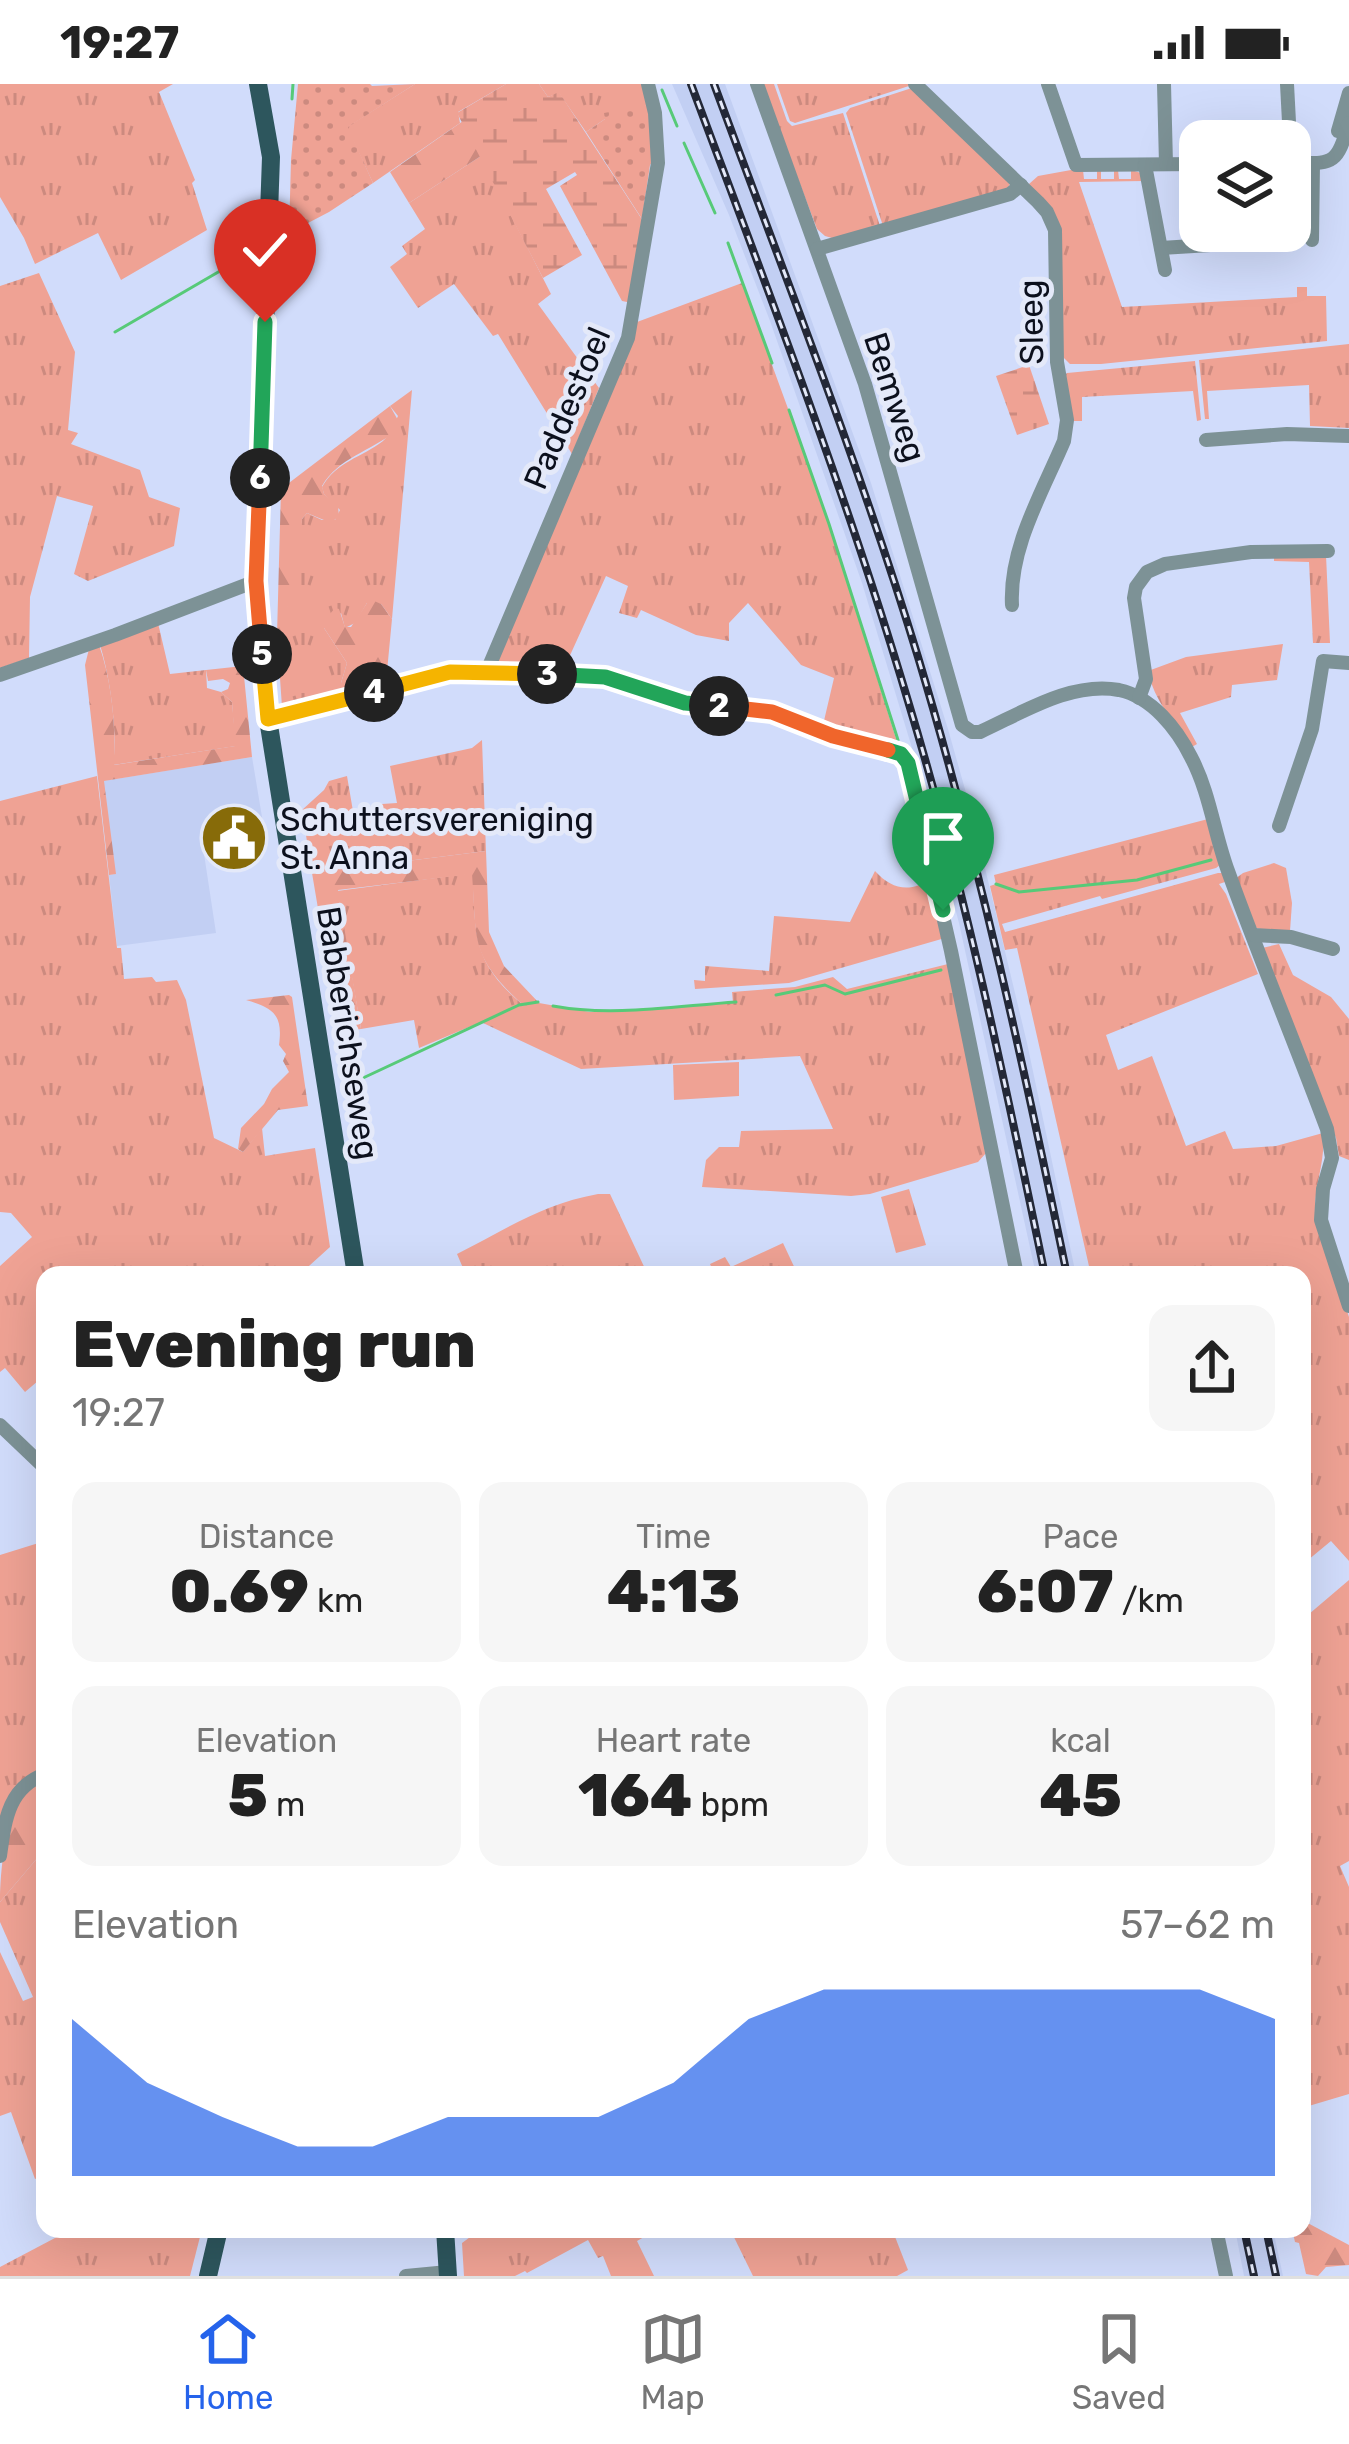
<!DOCTYPE html>
<meta charset="utf-8">
<style>
body{margin:0;font-family:Rubik,sans-serif;background:#f6f6f6;color:#222;height:100vh;display:flex;flex-direction:column;font-size:45px;white-space:nowrap}
*{box-sizing:border-box;margin:0}
p{font-size:39px;color:#767676}
.icon{flex:none;width:66px;height:66px;fill:none;stroke:currentColor;stroke-width:2;stroke-linecap:round;stroke-linejoin:round}
.map{position:relative;flex:1;overflow:hidden}
.side{position:absolute;left:36px;top:1182px;width:1275px;height:972px;display:flex;flex-direction:column;background:#fff;border-radius:24px;box-shadow:0 12px 48px #0002}
.side>*{flex:none}
.buttons{position:absolute;left:1179px;top:36px;display:grid;gap:24px}
.buttons a{display:grid;place-items:center;width:132px;height:132px;border-radius:24px;background:#fff;box-shadow:0 12px 48px #0002;font-size:60px}
.pin{position:absolute;display:grid;place-items:center;width:102px;height:102px;color:#fff;margin:-123px -51px;border-radius:50% 50% 50% 0;rotate:-45deg;box-shadow:0 0 12px #0007}
.pin .icon{rotate:45deg}
.km{position:absolute;width:60px;height:60px;margin:-30px;border-radius:50%;background:#222;color:#fff;font-size:33px;line-height:60px;text-align:center}
.round{display:grid;place-items:center;flex:none;width:126px;height:126px;border-radius:24px;background:#f6f6f6}
.headline{display:flex;align-items:center;justify-content:space-between;height:204px;padding:0 36px}
h1{font-size:66px;font-weight:800;line-height:90px}
.metrics{display:grid;grid-template-columns:repeat(3,1fr);gap:18px;height:204px;padding:12px 36px}
.metrics div{display:grid;align-content:center;border-radius:24px;background:#f6f6f6;text-align:center}
.metrics b{font-size:60px;font-weight:800}
.metrics small{font-size:33px;font-weight:400}
.metrics p{font-size:33px}
.chart{height:336px;padding:24px 36px}
.chart p{display:flex;justify-content:space-between}
.chart svg{width:100%;height:216px;margin-top:12px;fill:#2563eb;opacity:.7}
.status{display:flex;justify-content:space-between;align-items:center;height:84px;padding:0 60px;background:#fff;direction:ltr}
.status svg{height:33px;fill:currentColor}
.menu{display:flex;justify-content:space-around;align-items:center;height:168px;border-top:3px solid #e0e0e0;background:#fff;font-size:33px;color:#767676}
.menu a{display:grid;justify-items:center;gap:6px}
.menu .active{color:#2563eb}
.map>svg:first-child{display:block}
</style>
<div class="status"><b>19:27</b><svg viewBox="0 0 49 12"><path d="M0 12V9h3v3zM5 12V6h3v6zM10 12V3h3v9zM15 12V0h3v12zM26 1h20v11H26zM47 4h2v5h-2z"/></svg></div>
<div class="map">
<svg width="1349" height="2192" viewBox="0 0 1349 2192">
<defs>
<pattern id="grass-tufts" width="24" height="20" patternUnits="userSpaceOnUse" patternTransform="scale(3)"><rect width="24" height="20" fill="#efa294"/><path d="M3 7l-1-3M5 7V3M7 7l1-3M15 17l-1-3M17 17v-4M19 17l1-3" fill="none" stroke="#cc8a7f"/></pattern>
<pattern id="forest-firs" width="22" height="20" patternUnits="userSpaceOnUse" patternTransform="scale(3)"><rect width="22" height="20" fill="#efa294"/><path d="M5 1l3.5 6h-7zM16 11l3.5 6h-7z" fill="#cc8a7f"/></pattern>
<pattern id="wetland-marsh" width="20" height="14" patternUnits="userSpaceOnUse" patternTransform="scale(3)"><rect width="20" height="14" fill="#efa294"/><path d="M1 5h8M5 5V1M11 12h8M15 12V8" fill="none" stroke="#cc8a7f"/></pattern>
<pattern id="garden-dots" width="8" height="8" patternUnits="userSpaceOnUse" patternTransform="scale(3)"><rect width="8" height="8" fill="#efa294"/><path d="M2 2h.1M6 6h.1" fill="none" stroke="#cc8a7f" stroke-width="1.8" stroke-linecap="round"/></pattern>
</defs>
<rect width="100%" height="100%" fill="#d1dcfb"/>
<g fill="#c2cff3">
<path d="M 672,0 L 725,0 L 871,399 L 948,645 L 972,730 L 1027,959 L 1076,1191 L 1036,1191 L 959,839 L 912,664 L 862,499 L 770,237 L 729,131 Z"/>
<path d="M 252,673 L 263,739 L 201,750 L 216,849 L 117,862 L 109,791 L 115,790 L 103,697 Z"/>
<path d="M 1235,2145 L 1273,2145 L 1283,2192 L 1244,2192 Z"/>
</g>
<g fill="url(#grass-tufts)">
<path d="M 0,0 L 173,0 L 159,8 L 195,96 L 192,99 L 207,146 L 121,196 L 98,149 L 35,180 L 24,154 L 0,113 Z"/>
<path d="M 415,0 L 506,0 L 458,28 L 460,39 L 373,99 L 347,43 Z"/>
<path d="M 539,0 L 643,0 L 648,21 L 605,35 L 586,48 L 559,9 L 548,13 Z"/>
<path d="M 762,0 L 774,0 L 787,37 L 792,42 L 843,29 L 880,142 L 832,154 L 825,152 L 817,145 Z"/>
<path d="M 777,0 L 911,0 L 912,1 L 795,39 L 790,37 Z"/>
<path d="M 915,3 L 1010,100 L 1007,105 L 883,142 L 846,29 L 850,24 Z"/>
<path d="M 481,72 L 551,210 L 538,220 L 599,304 L 572,370 L 498,250 L 493,252 L 454,200 L 418,224 L 390,183 L 407,170 L 402,162 L 425,145 L 409,119 Z"/>
<path d="M 1071,86 L 1083,86 L 1084,95 L 1097,95 L 1097,86 L 1101,86 L 1101,95 L 1114,95 L 1114,86 L 1118,86 L 1119,95 L 1131,95 L 1131,86 L 1141,89 L 1144,97 L 1079,98 L 1122,223 L 1297,213 L 1297,203 L 1307,203 L 1307,212 L 1326,212 L 1327,257 L 1101,280 L 1070,280 L 1063,273 L 1060,169 L 1029,100 L 1038,92 Z"/>
<path d="M 39,189 L 75,268 L 68,346 L 78,349 L 71,360 L 140,386 L 149,413 L 180,424 L 174,462 L 88,497 L 74,490 L 93,422 L 57,412 L 30,513 L 29,574 L 0,584 L 0,202 Z"/>
<path d="M 742,199 L 820,412 L 898,661 L 866,656 L 823,641 L 834,594 L 801,581 L 748,519 L 729,539 L 729,557 L 696,551 L 641,526 L 637,534 L 619,529 L 628,502 L 606,492 L 567,578 L 499,579 L 499,574 L 637,238 Z"/>
<path d="M 1349,260 L 1349,344 L 1310,342 L 1309,301 L 1207,307 L 1209,335 L 1205,335 L 1199,276 Z"/>
<path d="M 1195,277 L 1201,336 L 1197,337 L 1193,307 L 1082,313 L 1082,337 L 1073,337 L 1064,292 L 1067,289 Z"/>
<path d="M 412,306 L 392,535 L 381,520 L 367,519 L 355,539 L 345,544 L 341,529 L 324,544 L 347,579 L 341,599 L 341,611 L 287,627 L 282,623 L 277,551 L 294,547 L 287,522 L 287,511 L 302,435 L 307,429 L 322,436 L 335,436 L 340,426 L 324,410 L 322,403 C 337,377 361,374 383,357 C 390,351 394,340 398,332 L 390,322 Z"/>
<path d="M 1274,471 L 1326,471 L 1330,559 L 1313,559 L 1309,478 L 1274,477 Z"/>
<path d="M 158,539 L 170,590 L 206,586 L 207,604 L 221,608 L 232,618 L 236,662 L 113,681 C 118,648 110,593 100,561 Z"/>
<path d="M 1283,560 L 1277,596 L 1232,601 L 1231,613 L 1180,629 L 1197,660 L 1192,663 C 1175,639 1154,617 1148,587 L 1186,573 Z"/>
<path d="M 482,656 L 486,767 L 312,789 L 302,726 L 324,706 L 329,697 L 347,692 L 355,739 L 382,735 L 382,720 L 397,719 L 390,682 L 472,664 Z"/>
<path d="M 97,692 L 117,864 L 121,864 L 124,895 L 152,893 L 156,898 L 177,896 L 186,916 L 214,1054 L 243,1068 L 262,1044 L 265,1072 L 315,1064 L 330,1163 L 299,1191 L 45,1191 L 45,1291 L 25,1308 L 5,1284 L 0,1288 L 0,1182 L 32,1153 L 11,1129 L 0,1128 L 0,717 Z"/>
<path d="M 1208,735 L 1220,781 L 1216,784 L 1102,815 L 1100,812 L 1002,840 L 1005,848 L 1218,789 L 1222,789 L 1228,797 L 1219,800 L 1226,810 L 1258,890 L 1106,951 L 1118,986 L 1152,972 L 1186,1062 L 1225,1047 L 1233,1065 L 1276,1062 L 1323,1049 C 1326,1076 1314,1102 1315,1129 L 1349,1233 L 1349,1477 L 1331,1457 L 1302,1481 L 1302,1191 L 1091,1191 L 1017,864 L 1005,866 L 990,802 L 996,800 L 994,791 Z"/>
<path d="M 1274,779 L 1286,784 L 1292,819 L 1290,847 L 1270,848 L 1254,843 L 1235,795 L 1243,789 Z"/>
<path d="M 875,787 C 892,806 911,809 932,794 L 945,854 L 789,899 L 695,905 L 694,896 L 705,897 L 705,882 L 769,887 L 774,832 L 850,838 Z"/>
<path d="M 473,789 C 475,850 472,878 522,920 L 539,919 L 590,928 L 733,919 L 732,908 L 795,903 L 833,893 L 847,905 L 948,880 L 986,1069 L 978,1078 L 870,1110 L 851,1112 L 702,1103 L 706,1076 L 719,1063 L 739,1063 L 741,1047 L 833,1045 L 800,972 L 581,985 L 481,938 L 419,964 L 414,936 L 361,945 L 337,807 Z"/>
<path d="M 1279,860 L 1293,891 L 1331,913 L 1349,935 L 1349,1076 L 1339,1072 L 1336,1054 L 1262,864 Z"/>
<path d="M 909,1105 L 926,1161 L 896,1169 L 881,1113 Z"/>
<path d="M 598,1110 L 610,1110 L 648,1191 L 466,1191 L 457,1170 C 507,1145 542,1120 598,1110 Z"/>
<path d="M 783,1159 L 798,1191 L 715,1191 L 710,1180 L 725,1173 L 731,1183 Z"/>
<path d="M 45,1457 L 45,1685 L 0,1735 L 0,1471 Z"/>
<path d="M 1349,1496 L 1349,1777 L 1340,1782 L 1349,1803 L 1349,2010 L 1302,2024 L 1302,1536 Z"/>
<path d="M 45,1765 L 45,2091 L 35,2095 L 11,2028 L 0,2032 L 0,1868 L 23,1917 L 33,1913 L 0,1838 L 0,1818 Z"/>
<path d="M 72,2145 L 202,2145 L 190,2192 L 0,2192 L 0,2183 Z"/>
<path d="M 481,2145 L 658,2145 L 637,2157 L 654,2192 L 611,2192 L 603,2172 L 598,2174 L 588,2156 L 527,2189 L 525,2187 L 515,2192 L 464,2192 L 462,2159 Z"/>
<path d="M 730,2145 L 892,2145 L 908,2186 L 897,2192 L 753,2192 Z"/>
</g>
<g fill="url(#forest-firs)">
<path d="M 463,37 L 481,72 L 409,119 L 390,88 Z"/>
<path d="M 390,322 L 399,338 L 396,347 C 371,367 338,374 322,402 L 324,410 L 338,422 L 339,432 L 331,439 L 307,429 L 302,435 L 299,503 L 295,510 L 287,512 L 287,522 L 295,524 L 294,548 L 277,551 L 281,405 Z"/>
<path d="M 372,516 L 381,520 L 392,535 L 386,598 L 341,611 L 341,599 L 347,579 L 324,544 L 324,537 L 335,524 L 339,525 L 345,543 L 351,543 L 367,519 Z"/>
<path d="M 99,561 C 112,598 116,642 114,681 L 235,662 L 232,618 L 221,608 L 228,605 L 230,599 L 223,595 L 208,597 L 206,586 L 243,582 L 252,673 L 104,697 L 116,790 L 109,791 L 85,581 L 89,565 Z"/>
<path d="M 486,767 L 489,848 L 504,882 L 539,919 L 522,920 C 469,871 477,856 472,790 L 338,806 L 361,945 L 339,949 L 312,789 Z"/>
<path d="M 289,911 L 292,913 L 308,1022 L 278,1026 L 243,1068 L 238,1065 L 241,1044 L 264,1020 L 272,1005 L 289,988 L 283,977 L 286,970 L 279,961 C 283,931 274,924 246,916 Z"/>
<path d="M 45,1696 L 45,1765 L 0,1818 C 0,1790 5,1725 27,1705 C 32,1701 39,1699 45,1696 Z"/>
<path d="M 1302,2136 L 1349,2161 L 1349,2181 L 1326,2183 L 1318,2192 L 1306,2190 L 1299,2159 L 1295,2158 L 1292,2145 L 1302,2145 Z"/>
</g>
<g fill="url(#wetland-marsh)">
<path d="M 506,0 L 539,0 L 548,13 L 559,8 L 643,137 L 632,219 L 622,217 L 560,102 L 577,91 L 575,88 L 546,105 L 582,171 L 543,194 L 457,29 Z"/>
<path d="M 1029,281 L 1049,340 L 1017,351 L 996,292 Z"/>
</g>
<path fill="#efa294" d="M 739,978 L 739,1012 L 674,1016 L 673,981 Z"/>
<g fill="url(#garden-dots)">
<path d="M 298,0 L 370,0 L 372,2 L 415,0 L 348,43 L 373,99 L 329,128 L 289,149 L 291,76 Z"/>
<path d="M 648,21 L 654,75 L 650,81 L 642,135 L 586,48 L 605,35 L 604,29 Z"/>
</g>
<g fill="none" stroke-linecap="round" stroke-linejoin="round">
<g stroke="#57ca78" stroke-width="3">
<path d="M 662,6 L 677,42"/>
<path d="M 292,15 L 293,0"/>
<path d="M 684,59 L 715,129"/>
<path d="M 728,159 L 772,279"/>
<path d="M 115,248 L 251,169"/>
<path d="M 789,326 L 829,440 L 898,656"/>
<path d="M 996,800 L 1019,808 L 1137,796 L 1211,776"/>
<path d="M 947,813 L 950,812"/>
<path d="M 776,911 L 825,901 L 845,910 L 941,886"/>
<path d="M 553,922 C 612,933 676,922 736,918"/>
<path d="M 348,1001 L 519,921 L 538,918"/>
</g>
<g stroke="#7d9296" stroke-width="14">
<path d="M 757,0 L 865,300 L 962,641 L 972,648 L 980,648 C 1022,629 1071,597 1119,606 C 1152,613 1177,645 1191,673 C 1210,709 1214,749 1228,787 C 1259,873 1295,959 1327,1045 L 1332,1074 L 1323,1105 L 1321,1136 L 1349,1222"/>
<path d="M 915,0 L 1038,118 L 1047,128 L 1055,146 L 1057,278 L 1067,336 L 1064,357 C 1042,409 1009,464 1012,521"/>
<path d="M 1048,0 L 1076,81 L 1200,80"/>
<path d="M 1164,0 L 1166,80"/>
<path d="M 1287,0 L 1290,57"/>
<path d="M 1338,47 L 1349,9"/>
<path d="M 1290,79 C 1333,79 1336,83 1349,39"/>
<path d="M 1145,81 L 1165,186"/>
<path d="M 1312,156 L 1313,79"/>
<path d="M 1161,164 L 1290,156"/>
<path d="M 817,165 L 1010,110 L 1021,101"/>
<path d="M 1206,356 L 1287,350 L 1349,352"/>
<path d="M 487,587 L 628,254 L 658,79 L 655,29 L 648,0"/>
<path d="M 0,591 L 115,551 L 256,497"/>
<path d="M 1139,614 L 1146,595 L 1134,514 L 1136,503 L 1147,488 L 1165,480 L 1251,468 L 1328,467"/>
<path d="M 268,635 L 450,588 L 605,593 L 685,619 L 772,628 L 833,652 L 901,670 L 908,679 L 951,867 L 1017,1191"/>
<path d="M 1279,742 L 1312,645 L 1323,577 L 1349,579"/>
<path d="M 1254,851 L 1291,853 L 1333,865"/>
<path d="M 0,1341 L 45,1384"/>
<path d="M 0,1772 C 5,1736 8,1704 45,1690"/>
<path d="M 1216,2145 L 1226,2192"/>
<path d="M 406,2192 L 448,2188"/>
</g>
<g stroke="#2d565d" stroke-width="18">
<path d="M 258,0 L 271,73 L 256,497 L 268,635 L 356,1191"/>
<path d="M 445,2145 L 448,2192"/>
<path d="M 208,2192 L 219,2145"/>
</g>
<defs>
<g id="rail">
<path d="M 691,0 C 767,204 846,408 908,617 C 965,805 1005,998 1045,1191"/>
<path d="M 714,0 C 784,190 859,379 918,573 C 979,776 1024,983 1067,1191"/>
<path d="M 1244,2145 L 1254,2192"/>
<path d="M 1266,2145 L 1276,2192"/>
</g>
</defs>
<use href="#rail" stroke="#232837" stroke-width="8"/>
<use href="#rail" stroke="#e4e9f9" stroke-width="3" stroke-dasharray="9" stroke-linecap="butt"/>
</g>
<g fill="none" stroke-linecap="round" stroke-linejoin="round">
<defs>
<path id="split-1" d="M 888,666 L 901,670 L 908,679 L 943,826"/>
<path id="split-2" d="M 719,622 L 772,628 L 833,652 L 888,666"/>
<path id="split-3" d="M 547,590 L 605,593 L 685,619 L 719,622"/>
<path id="split-4" d="M 374,608 L 450,588 L 547,590"/>
<path id="split-5" d="M 262,570 L 268,635 L 374,608"/>
<path id="split-6" d="M 260,394 L 256,497 L 262,570"/>
<path id="split-7" d="M 260,394 L 265,238"/>
</defs>
<use href="#split-1" stroke="#fff" stroke-width="24"/>
<use href="#split-2" stroke="#fff" stroke-width="24"/>
<use href="#split-3" stroke="#fff" stroke-width="24"/>
<use href="#split-4" stroke="#fff" stroke-width="24"/>
<use href="#split-5" stroke="#fff" stroke-width="24"/>
<use href="#split-6" stroke="#fff" stroke-width="24"/>
<use href="#split-7" stroke="#fff" stroke-width="24"/>
<use href="#split-1" stroke="#22a559" stroke-width="15"/>
<use href="#split-2" stroke="#f0652b" stroke-width="15"/>
<use href="#split-3" stroke="#22a559" stroke-width="15"/>
<use href="#split-4" stroke="#f5b400" stroke-width="15"/>
<use href="#split-5" stroke="#f5b400" stroke-width="15"/>
<use href="#split-6" stroke="#f0652b" stroke-width="15"/>
<use href="#split-7" stroke="#22a559" stroke-width="15"/>
</g>
<defs>
<symbol id="civic-disc" viewBox="-11 -11 22 22"><circle r="9.5" fill="#876b09" stroke="#e4e9f9"/><path d="M-.6-6.5H3V-4.5H.6V-3L4-1V1h2V6H-6V1h2V-1L-.6-3ZM-1.2 2.5V6h2.4V2.5Z" fill="#fff"/></symbol>
</defs>
<g fill-rule="evenodd">
<use href="#civic-disc" x="196" y="716" width="76" height="76"/>
</g>
<g text-anchor="middle" dominant-baseline="central" stroke-width="10" stroke-linejoin="round" paint-order="stroke">
<g font-size="33" fill="#0c101d" stroke="#e4e9f9">
<text transform="translate(1031 238) rotate(-91)">Sleeg</text>
<text transform="translate(895 313) rotate(72)">Bemweg</text>
<text transform="translate(567 324) rotate(-67)">Paddestoel</text>
<text transform="translate(348 949) rotate(81)">Babberichseweg</text>
</g>
<g font-size="33" fill="#0c101d" stroke="#e4e9f9" text-anchor="start">
<text x="280" y="735">Schuttersvereniging<tspan x="280" dy="38">St. Anna</tspan></text>
</g>
</g>
</svg>
<div class="buttons">
<a><svg class="icon" aria-label="layers" viewBox="0 0 24 24"><path d="M12 4l9 5-9 5-9-5zM3 14l9 5 9-5"/></svg></a>
</div>
<div class="pin" style="left:943px;top:826px;background:#1e9e55"><svg class="icon" aria-label="arrive" viewBox="0 0 24 24"><path d="M6 21V4h12l-3 4 3 4H6"/></svg></div>
<div class="pin" style="left:265px;top:238px;background:#d93025"><svg class="icon" aria-label="check" viewBox="0 0 24 24"><path d="M5 12l5 5 9-10"/></svg></div>
<b class="km" style="left:719px;top:622px">2</b>
<b class="km" style="left:547px;top:590px">3</b>
<b class="km" style="left:374px;top:608px">4</b>
<b class="km" style="left:262px;top:570px">5</b>
<b class="km" style="left:260px;top:394px">6</b>
<section class="side">
<div class="headline"><div><h1>Evening run</h1><p>19:27</p></div><a class="round"><svg class="icon" aria-label="share" viewBox="0 0 24 24"><path d="M12 15V3M7 8l5-5 5 5M5 13v7h14v-7"/></svg></a></div>
<div class="metrics">
<div><p>Distance</p><b>0.69<small> km</small></b></div>
<div><p>Time</p><b>4:13</b></div>
<div><p>Pace</p><b>6:07<small> /km</small></b></div>
</div>
<div class="metrics">
<div><p>Elevation</p><b>5<small> m</small></b></div>
<div><p>Heart rate</p><b>164<small> bpm</small></b></div>
<div><p>kcal</p><b>45</b></div>
</div>
<div class="chart"><p><span>Elevation</span>57–62 m</p>
<svg viewBox="0 0 160 44" preserveAspectRatio="none"><path d="M0 44V12L10 25L20 32L30 38L40 38L50 32L60 32L70 32L80 25L90 12L100 6L110 6L120 6L130 6L140 6L150 6L160 12V44z"/></svg>
</div>
</section>
</div>
<nav class="menu">
<a class="active"><svg class="icon" aria-label="home" viewBox="0 0 24 24"><path d="M3 11l9-7 9 7M6 9v11h12V9"/></svg>Home</a>
<a><svg class="icon" aria-label="map" viewBox="0 0 24 24"><path d="M3 6l6-2 6 2 6-2v14l-6 2-6-2-6 2zM9 4v14M15 6v14"/></svg>Map</a>
<a><svg class="icon" aria-label="saved" viewBox="0 0 24 24"><path d="M7 4h10v16l-5-4-5 4z"/></svg>Saved</a>
</nav>
